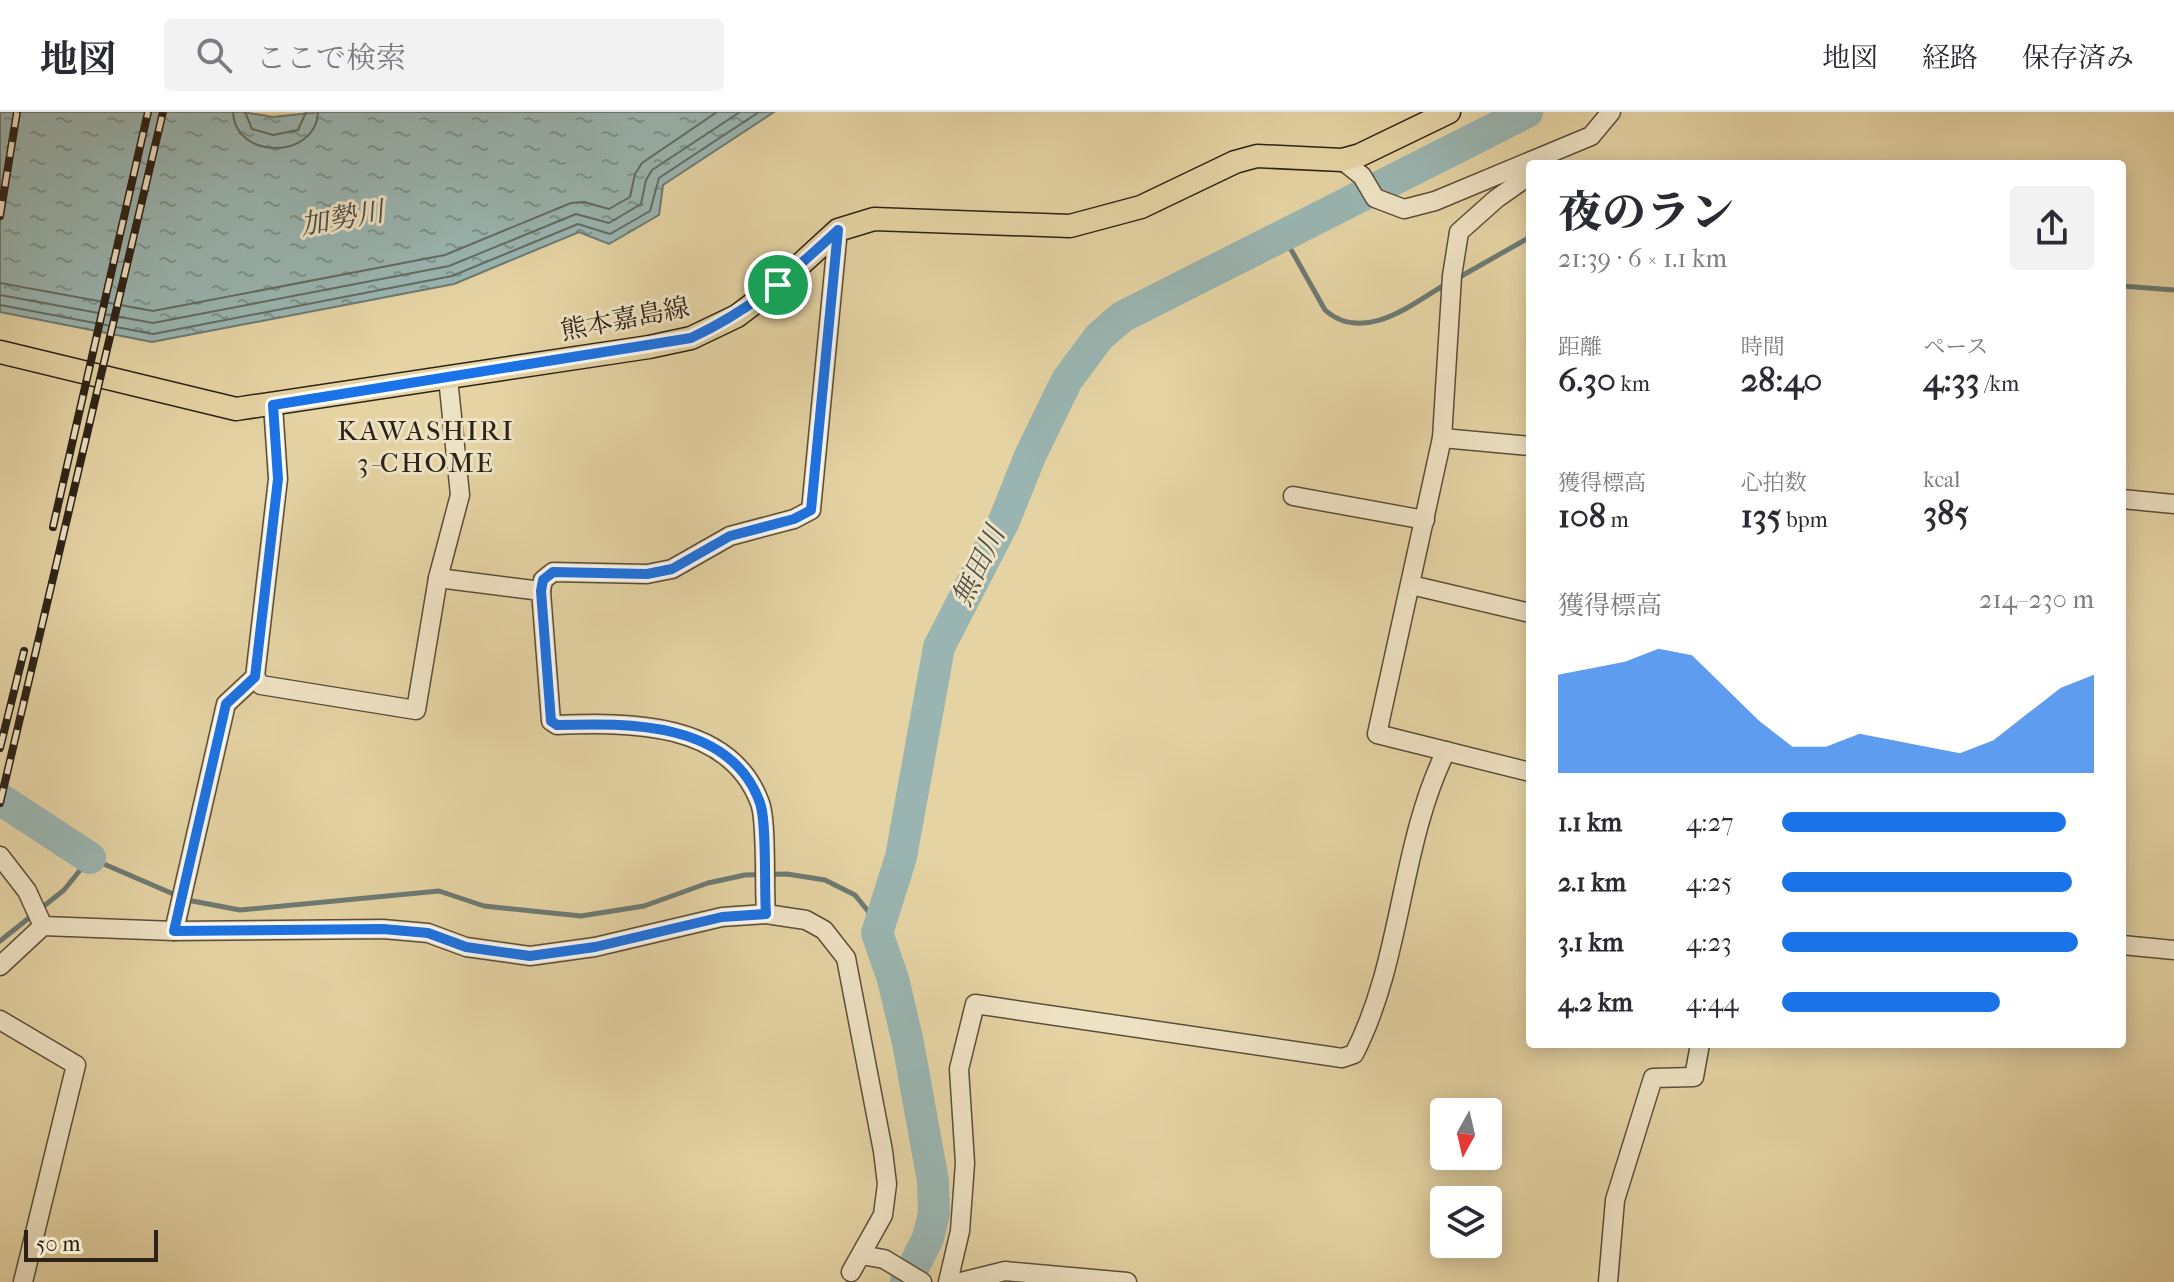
<!DOCTYPE html>
<html lang="ja">
<meta charset="utf-8">
<style>
body{margin:0;font-family:"IM FELL French Canon","Noto Serif JP",serif;background:#f2f2f3;color:#2b2b33;height:100vh;display:flex;flex-direction:column;font-size:30px;white-space:nowrap}
*{box-sizing:border-box;margin:0}
p{font-size:26px;color:#7c7c81}
.icon{flex:none;width:44px;height:44px;fill:none;stroke:currentColor;stroke-width:2;stroke-linecap:round;stroke-linejoin:round}
.map{position:relative;flex:1;overflow:hidden}
.sheet{position:absolute;left:1526px;top:48px;width:600px;height:888px;display:flex;flex-direction:column;background:#fff;border-radius:8px;box-shadow:0 4px 20px #0003}
.sheet>*{flex:none}
.needle{width:52px;rotate:188deg}
.tools{position:absolute;left:1430px;top:986px;display:grid;gap:16px}
.tools a{display:grid;place-items:center;width:72px;height:72px;border-radius:8px;background:#fff;box-shadow:0 4px 20px #0003;font-size:40px}
.scale{position:absolute;left:24px;bottom:20px;width:134px;box-sizing:border-box;padding-left:8px;border:4px solid #2c2217;border-top:0;font-size:22px;line-height:28px;white-space:nowrap;color:#2c2217;-webkit-text-stroke:6px #eee2c4;paint-order:stroke}
.pin{position:absolute;display:grid;place-items:center;width:68px;height:68px;color:#fff;margin:-34px;border:4px solid #fff;border-radius:50%;box-shadow:0 2px 8px #0007}
.round{display:grid;place-items:center;flex:none;width:84px;height:84px;border-radius:8px;background:#f2f2f3}
.summary{display:flex;align-items:center;justify-content:space-between;height:136px;padding:0 32px}
h1{font-size:44px;font-weight:800;line-height:60px}
.metrics{display:grid;grid-template-columns:repeat(3,1fr);gap:12px;height:136px;padding:8px 32px}
.metrics div{display:grid;align-content:center}
.metrics b{font-size:34px;font-weight:800}
.metrics small{font-size:22px;font-weight:400}
.metrics p{font-size:22px}
.chart{height:224px;padding:16px 32px}
.chart p{display:flex;justify-content:space-between}
.chart svg{width:100%;height:144px;margin-top:8px;fill:#1a73e8;opacity:.7}
ul{padding:0 32px;list-style:none;font-size:26px}
li{display:grid;grid-template-columns:128px 96px 1fr;align-items:center;height:60px}
li i{height:20px;border-radius:10px;background:#1a73e8}
header{display:flex;align-items:center;gap:48px;box-sizing:border-box;height:112px;padding:0 40px;background:#fff;border-bottom:2px solid #e1e1e2}
header strong{font-size:38px}
nav{display:flex;gap:44px;margin-inline-start:auto;font-size:28px}
.search{width:560px;height:72px;background:#f2f2f3;display:flex;align-items:center;gap:20px;box-sizing:border-box;padding:0 28px;border-radius:8px;color:#7c7c81;font-size:30px}
.map>svg:first-child{display:block}
</style>
<header>
<strong>地図</strong>
<div class="search"><svg class="icon" aria-label="search" viewBox="0 0 24 24"><circle cx="10" cy="10" r="6"/><path d="M15 15l6 6"/></svg>ここで検索</div>
<nav><a>地図</a><a>経路</a><a>保存済み</a></nav>
</header>
<div class="map">
<svg width="2174" height="1170" viewBox="0 0 2174 1170">
<defs>
<pattern id="water-ripples" width="26" height="14" patternUnits="userSpaceOnUse" patternTransform="scale(2)"><rect width="26" height="14" fill="#9ab5b1"/><path d="M2 4q2-2 4 0t4 0M15 11q2-2 4 0t4 0" fill="none" stroke="#7e938f"/></pattern>
</defs>
<rect width="100%" height="100%" fill="#e5d3a4"/>
<filter id="stains"><feTurbulence type="fractalNoise" baseFrequency=".0025" numOctaves="4"/><feColorMatrix values="0 0 0 0 .2 0 0 0 0 .09 0 0 0 0 .02 0 0 0 .5 -.17"/></filter>
<radialGradient id="worn" r=".72"><stop offset=".6" stop-color="#630" stop-opacity="0"/><stop offset="1" stop-color="#630" stop-opacity=".3"/></radialGradient>
<path fill="url(#water-ripples)" stroke="#6e7a73" stroke-width="2" d="M 0,0 L 243,0 L 273,5 L 320,0 L 774,0 L 663,73 L 659,103 L 609,132 L 579,120 L 454,172 L 152,230 L 0,200 Z"/>
<g fill="none" stroke-linecap="round" stroke-linejoin="round">
<g stroke="#636c64" stroke-width="2">
<path d="M 233,0 C 235,48 316,48 318,0"/>
<path d="M 245,0 L 252,17 L 273,23 L 298,18 L 306,0"/>
<path d="M 0,171 L 153,199 L 445,143 L 571,91 L 584,90 L 609,97 L 630,85 L 635,62 L 642,51 L 717,0"/>
<path d="M 0,183 L 153,211 L 449,154 L 576,102 L 609,111 L 641,92 L 646,68 L 652,58 L 740,0"/>
<path d="M 0,193 L 153,222 L 452,164 L 578,112 L 610,122 L 650,99 L 659,66 L 759,0"/>
</g>
<g stroke="#6e7a73" stroke-width="5">
<path d="M 1284,125 L 1325,198 C 1363,232 1411,193 1446,172"/>
<path d="M 1458,166 L 1530,125"/>
<path d="M 2122,174 L 2174,178"/>
<path d="M 187,788 L 240,798 L 439,779 L 484,794 L 581,804 L 644,794 L 708,771 L 745,763 L 787,762 L 825,768 L 855,783 L 868,799 L 877,821"/>
<path d="M 0,829 L 64,778 L 90,746 L 178,784"/>
</g>
<g stroke="#9ab5b1" stroke-width="32">
<path d="M 0,687 L 90,746"/>
<path d="M 906,1170 L 928,1126 L 934,1101 L 933,1069 L 908,931 L 893,867 L 877,821 L 901,745 L 939,535 L 1004,409 L 1030,344 L 1067,268 L 1099,225 L 1122,205 L 1527,0"/>
</g>
<defs>
<g id="minor">
<path d="M 1342,48 L 1362,64 L 1375,86 L 1404,97 L 1435,89 L 1591,24 L 1611,0"/>
<path d="M 1530,63 L 1496,87 L 1459,120 L 1452,164 L 1442,326 L 1377,622 L 1530,660"/>
<path d="M 1442,326 L 1530,334"/>
<path d="M 1293,384 L 1425,408"/>
<path d="M 2122,387 L 2174,392"/>
<path d="M 438,466 L 541,479"/>
<path d="M 1411,473 L 1530,501"/>
<path d="M 255,565 L 261,573 L 416,598 L 438,466 L 460,383 L 448,266"/>
<path d="M 0,744 L 27,779 L 43,814"/>
<path d="M 766,802 C 764,777 767,709 760,691 C 730,609 628,610 557,613 L 551,609 L 541,479 L 543,468 L 553,460 L 647,462 L 672,457 L 730,424 L 794,407 L 811,398 L 838,118"/>
<path d="M 174,819 L 226,592 L 255,565 L 278,367 L 273,293"/>
<path d="M 2122,833 L 2174,838"/>
<path d="M 0,854 L 43,814 L 174,819 L 383,817 L 428,821 L 466,835 L 530,844 L 595,835 L 722,805 L 766,802 L 806,808 L 824,818 L 846,846 L 883,1039 L 887,1072 L 883,1103 L 851,1160"/>
<path d="M 0,908 L 76,953 L 23,1170"/>
<path d="M 861,1143 L 884,1147 L 922,1170"/>
<path d="M 948,1170 L 960,1119 L 965,1051 L 959,957 L 975,892 L 1342,946 L 1354,942 C 1403,847 1399,735 1446,639"/>
<path d="M 961,1170 L 1005,1159 L 1127,1170"/>
<path d="M 1608,1170 L 1615,1088 L 1653,966 L 1694,965 L 1700,932"/>
</g>
<path id="major" d="M 0,240 L 236,297 L 649,235 L 691,226 L 737,204 L 778,173 L 838,118 L 874,107 L 1070,114 L 1141,95 L 1235,50 L 1257,44 L 1342,48 L 1360,43 L 1449,0"/>
</defs>
<use href="#minor" stroke="#5a4e3a" stroke-width="21"/>
<use href="#major" stroke="#2c2217" stroke-width="25"/>
<use href="#minor" stroke="#eee2c4" stroke-width="18"/>
<use href="#major" stroke="#e5d3a4" stroke-width="22"/>
<defs>
<g id="rail">
<path d="M 0,104 L 17,0"/>
<path d="M 53,415 L 148,0"/>
<path d="M 0,636 L 24,539"/>
<path d="M 0,691 L 163,0"/>
</g>
</defs>
<use href="#rail" stroke="#2c2217" stroke-width="8"/>
<use href="#rail" stroke="#eee2c4" stroke-width="5" stroke-dasharray="15" stroke-linecap="butt"/>
</g>
<g fill="none" stroke-linecap="round" stroke-linejoin="round">
<defs>
<path id="route" d="M 838,118 L 811,398 L 794,407 L 730,424 L 672,457 L 647,462 L 553,460 L 543,468 L 541,479 L 551,609 L 557,613 C 628,611 731,609 760,691 C 767,710 764,777 766,802 L 722,805 L 595,835 L 530,844 L 466,835 L 428,821 L 383,817 L 174,819 L 226,592 L 255,565 L 278,367 L 273,293 L 691,226 C 754,196 787,165 838,118 Z"/>
</defs>
<use href="#route" stroke="#fff" stroke-width="16"/>
<use href="#route" stroke="#1a73e8" stroke-width="10"/>
</g>
<g text-anchor="middle" dominant-baseline="central" stroke-width="6" stroke-linejoin="round" paint-order="stroke">
<g font-size="26" fill="#2c2217" stroke="#eee2c4">
<text transform="translate(625 207) rotate(-11)">熊本嘉島線</text>
</g>
<g font-size="28" font-style="italic" fill="#4d4e45" stroke="#eee2c4">
<text transform="translate(342 106) rotate(-10)">加勢川</text>
<text transform="translate(978 454) rotate(-64)">無田川</text>
</g>
<g font-size="28" letter-spacing="2" fill="#2c2217" stroke="#eee2c4">
<text x="426" y="318">KAWASHIRI<tspan x="426" dy="32">3-CHOME</tspan></text>
</g>
</g>
<rect width="100%" height="100%" filter="url(#stains)"/>
<rect width="100%" height="100%" fill="url(#worn)"/>
</svg>
<div class="tools">
<a><svg class="needle" viewBox="-14 -14 28 28"><path d="M0-13l5 13h-10z" fill="#e53935"/><path d="M0 13l5-13h-10z" fill="#7c7c81"/></svg></a>
<a><svg class="icon" aria-label="layers" viewBox="0 0 24 24"><path d="M12 4l9 5-9 5-9-5zM3 14l9 5 9-5"/></svg></a>
</div>
<div class="scale">50 m</div>
<div class="pin" style="left:778px;top:173px;background:#1e9e55"><svg class="icon" aria-label="arrive" viewBox="0 0 24 24"><path d="M6 21V4h12l-3 4 3 4H6"/></svg></div>
<section class="sheet">
<div class="summary"><div><h1>夜のラン</h1><p>21:39 · 6 × 1.1 km</p></div><a class="round"><svg class="icon" aria-label="share" viewBox="0 0 24 24"><path d="M12 15V3M7 8l5-5 5 5M5 13v7h14v-7"/></svg></a></div>
<div class="metrics">
<div><p>距離</p><b>6.30<small> km</small></b></div>
<div><p>時間</p><b>28:40</b></div>
<div><p>ペース</p><b>4:33<small> /km</small></b></div>
</div>
<div class="metrics">
<div><p>獲得標高</p><b>108<small> m</small></b></div>
<div><p>心拍数</p><b>135<small> bpm</small></b></div>
<div><p>kcal</p><b>385</b></div>
</div>
<div class="chart"><p><span>獲得標高</span>214–230 m</p>
<svg viewBox="0 0 160 44" preserveAspectRatio="none"><path d="M0 44V14L10 12L20 10L30 6L40 8L50 18L60 28L70 36L80 36L90 32L100 34L110 36L120 38L130 34L140 26L150 18L160 14V44z"/></svg>
</div>
<ul>
<li><b>1.1 km</b>4:27<i style="width:91%"></i></li>
<li><b>2.1 km</b>4:25<i style="width:93%"></i></li>
<li><b>3.1 km</b>4:23<i style="width:95%"></i></li>
<li><b>4.2 km</b>4:44<i style="width:70%"></i></li>
</ul>
</section>
</div>
